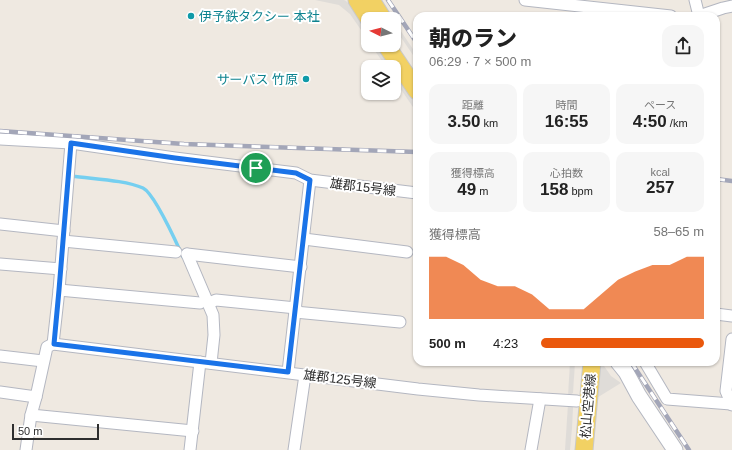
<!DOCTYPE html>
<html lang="ja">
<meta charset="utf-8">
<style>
body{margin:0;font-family:Helvetica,"Noto Sans JP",sans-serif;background:#f6f6f6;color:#222;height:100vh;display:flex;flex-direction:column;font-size:15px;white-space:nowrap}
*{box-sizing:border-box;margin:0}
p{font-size:13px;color:#767676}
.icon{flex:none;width:22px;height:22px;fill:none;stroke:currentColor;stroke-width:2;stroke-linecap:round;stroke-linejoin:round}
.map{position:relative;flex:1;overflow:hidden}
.drawer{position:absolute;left:413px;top:12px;width:307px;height:354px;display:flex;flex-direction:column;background:#fff;border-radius:12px;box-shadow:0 1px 3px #0004}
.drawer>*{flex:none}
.needle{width:26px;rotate:276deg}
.tools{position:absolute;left:361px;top:12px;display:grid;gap:8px}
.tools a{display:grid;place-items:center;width:40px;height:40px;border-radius:8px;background:#fff;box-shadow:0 1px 3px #0004;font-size:20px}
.scale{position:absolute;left:12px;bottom:10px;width:87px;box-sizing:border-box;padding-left:4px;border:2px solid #2e2e2e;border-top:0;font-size:11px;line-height:14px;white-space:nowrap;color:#2e2e2e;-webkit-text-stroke:3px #fff;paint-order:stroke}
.pin{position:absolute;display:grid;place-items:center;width:34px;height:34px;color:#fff;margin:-17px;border:2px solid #fff;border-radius:50%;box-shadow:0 1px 4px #0007}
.round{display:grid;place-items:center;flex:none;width:42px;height:42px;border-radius:12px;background:#f6f6f6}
.overview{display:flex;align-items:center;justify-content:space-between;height:68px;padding:0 16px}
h1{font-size:22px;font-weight:800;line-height:30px}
.stats{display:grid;grid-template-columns:repeat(3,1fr);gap:6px;height:68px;padding:4px 16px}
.stats div{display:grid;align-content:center;border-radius:10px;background:#f6f6f6;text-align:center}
.stats b{font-size:17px;font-weight:800}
.stats small{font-size:11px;font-weight:400}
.stats p{font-size:11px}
.chart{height:112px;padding:8px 16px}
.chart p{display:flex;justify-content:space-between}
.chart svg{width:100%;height:72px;margin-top:4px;fill:#ea580c;opacity:.7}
ul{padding:0 16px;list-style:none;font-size:13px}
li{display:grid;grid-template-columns:64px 48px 1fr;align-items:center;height:30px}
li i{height:10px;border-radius:5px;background:#ea580c}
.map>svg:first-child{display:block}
</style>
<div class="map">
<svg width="732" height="450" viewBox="0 0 732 450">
<rect width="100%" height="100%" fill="#efe9e1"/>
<g fill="#dfdcd8">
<path d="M 315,0 L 344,0 L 346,1 L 352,7 L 368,31 L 368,40 L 350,14 L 339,5 Z"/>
<path d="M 394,21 L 417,55 L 417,61 L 394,27 Z"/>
<path d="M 371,45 L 377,45 L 392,67 L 386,67 Z"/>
<path d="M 394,70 L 417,104 L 417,113 L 394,79 Z"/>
<path d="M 570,362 L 575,362 L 573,393 L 568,396 Z"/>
<path d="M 599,363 L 602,363 L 611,376 L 621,383 L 595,399 Z"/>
<path d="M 568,404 L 573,406 L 573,408 L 572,428 L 570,450 L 565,450 Z"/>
</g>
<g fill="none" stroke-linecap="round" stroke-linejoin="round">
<path stroke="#75cff0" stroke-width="3.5" d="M 72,176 C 93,179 125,180 143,188 C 155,194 177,244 183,257"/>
<defs>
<g id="minor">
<path d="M 525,0 L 671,16"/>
<path d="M 695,0 L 699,16"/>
<path d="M 699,16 L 723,8 L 732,6"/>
<path d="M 0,139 L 71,143 L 175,158 L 296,173 L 310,180 L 417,193"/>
<path d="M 0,224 L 64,231"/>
<path d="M 304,239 L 407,252"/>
<path d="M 63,241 L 176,252"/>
<path d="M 187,254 L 213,315 L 214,335 L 211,363"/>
<path d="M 187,254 L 301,267"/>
<path d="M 0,264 L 61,269"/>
<path d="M 59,290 L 200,303"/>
<path d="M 209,303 L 216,300 L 296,308"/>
<path d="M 295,312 L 400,322"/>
<path d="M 716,314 L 732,316"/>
<path d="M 732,339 L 726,391 L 732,405"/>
<path d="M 53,344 L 59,290 L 71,143"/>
<path d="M 0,356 L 43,361"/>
<path d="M 645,362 L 667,399 L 731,404"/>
<path d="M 288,372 L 310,180"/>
<path d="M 0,392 L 36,397 L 47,347 L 53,344 L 418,389 L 479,395 L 577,401"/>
<path d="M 31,415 L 193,431"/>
<path d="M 26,450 L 31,415 L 36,397"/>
<path d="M 190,450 L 200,362"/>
<path d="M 294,450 L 305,375"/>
<path d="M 531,450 L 540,399"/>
</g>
<path id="secondary" d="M 618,362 L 626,372 L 639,396 L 675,450"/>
<g id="primary">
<path d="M 357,0 L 369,19"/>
<path d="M 371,0 L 383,19"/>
<path d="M 386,45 L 417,91"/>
<path d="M 584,450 L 592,362"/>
</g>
</defs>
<use href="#minor" stroke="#b4b7c1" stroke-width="13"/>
<use href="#secondary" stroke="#b4b7c1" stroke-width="17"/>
<use href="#primary" stroke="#c9c9c9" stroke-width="19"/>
<use href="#minor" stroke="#fff" stroke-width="11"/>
<use href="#secondary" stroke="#fff" stroke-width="15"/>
<use href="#primary" stroke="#f2d163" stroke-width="17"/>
<defs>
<g id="rail">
<path d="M 388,0 L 417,43"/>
<path d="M 0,131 L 184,144 L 417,152"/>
<path d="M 716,179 L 732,181"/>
<path d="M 631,362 L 689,450"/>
</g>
</defs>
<use href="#rail" stroke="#a3a6b8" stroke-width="4.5"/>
<use href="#rail" stroke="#fff" stroke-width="3" stroke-dasharray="9" stroke-linecap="butt"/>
</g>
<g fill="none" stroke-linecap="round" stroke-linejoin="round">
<defs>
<path id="route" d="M 71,143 L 175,158 L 296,173 L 310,180 L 288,372 L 54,344 L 59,290 Z"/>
</defs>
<use href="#route" stroke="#fff" stroke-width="8"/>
<use href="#route" stroke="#1a73e8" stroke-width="5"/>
</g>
<g fill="#0f9aa8" stroke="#fff" stroke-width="1.5">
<circle cx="191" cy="16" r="4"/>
<circle cx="306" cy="79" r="4"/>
</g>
<g text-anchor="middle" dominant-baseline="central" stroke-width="4" stroke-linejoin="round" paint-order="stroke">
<g font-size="13" fill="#0d838f" stroke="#fff" text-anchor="start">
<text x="199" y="16">伊予鉄タクシー 本社</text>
<text x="298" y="79" text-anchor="end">サーパス 竹原</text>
</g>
<g font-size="13" fill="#2e2e2e" stroke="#fff">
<text transform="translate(363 187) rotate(7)">雄郡15号線</text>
<text transform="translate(340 379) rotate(7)">雄郡125号線</text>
<text transform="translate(588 406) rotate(-85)">松山空港線</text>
</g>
</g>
</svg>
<div class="tools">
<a><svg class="needle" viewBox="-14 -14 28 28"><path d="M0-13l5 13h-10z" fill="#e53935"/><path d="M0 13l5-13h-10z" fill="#767676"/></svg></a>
<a><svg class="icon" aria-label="layers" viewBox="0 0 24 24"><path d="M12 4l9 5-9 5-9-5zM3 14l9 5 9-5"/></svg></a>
</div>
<div class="scale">50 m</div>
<div class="pin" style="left:256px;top:168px;background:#1e9e55"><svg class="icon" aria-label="arrive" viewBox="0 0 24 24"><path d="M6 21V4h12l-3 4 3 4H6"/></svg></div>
<section class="drawer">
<div class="overview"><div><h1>朝のラン</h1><p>06:29 · 7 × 500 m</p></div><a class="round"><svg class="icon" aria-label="share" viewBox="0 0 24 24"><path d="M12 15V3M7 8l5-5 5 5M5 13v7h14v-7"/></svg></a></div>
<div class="stats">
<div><p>距離</p><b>3.50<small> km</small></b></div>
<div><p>時間</p><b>16:55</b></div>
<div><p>ペース</p><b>4:50<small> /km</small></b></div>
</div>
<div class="stats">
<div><p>獲得標高</p><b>49<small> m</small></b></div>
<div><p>心拍数</p><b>158<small> bpm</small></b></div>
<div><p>kcal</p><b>257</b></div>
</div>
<div class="chart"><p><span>獲得標高</span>58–65 m</p>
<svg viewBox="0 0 160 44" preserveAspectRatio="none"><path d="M0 44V6L10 6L20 11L30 20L40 24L50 24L60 29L70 38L80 38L90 38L100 29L110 20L120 15L130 11L140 11L150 6L160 6V44z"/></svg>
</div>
<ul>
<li><b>500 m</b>4:23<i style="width:100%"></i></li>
</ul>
</section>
</div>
